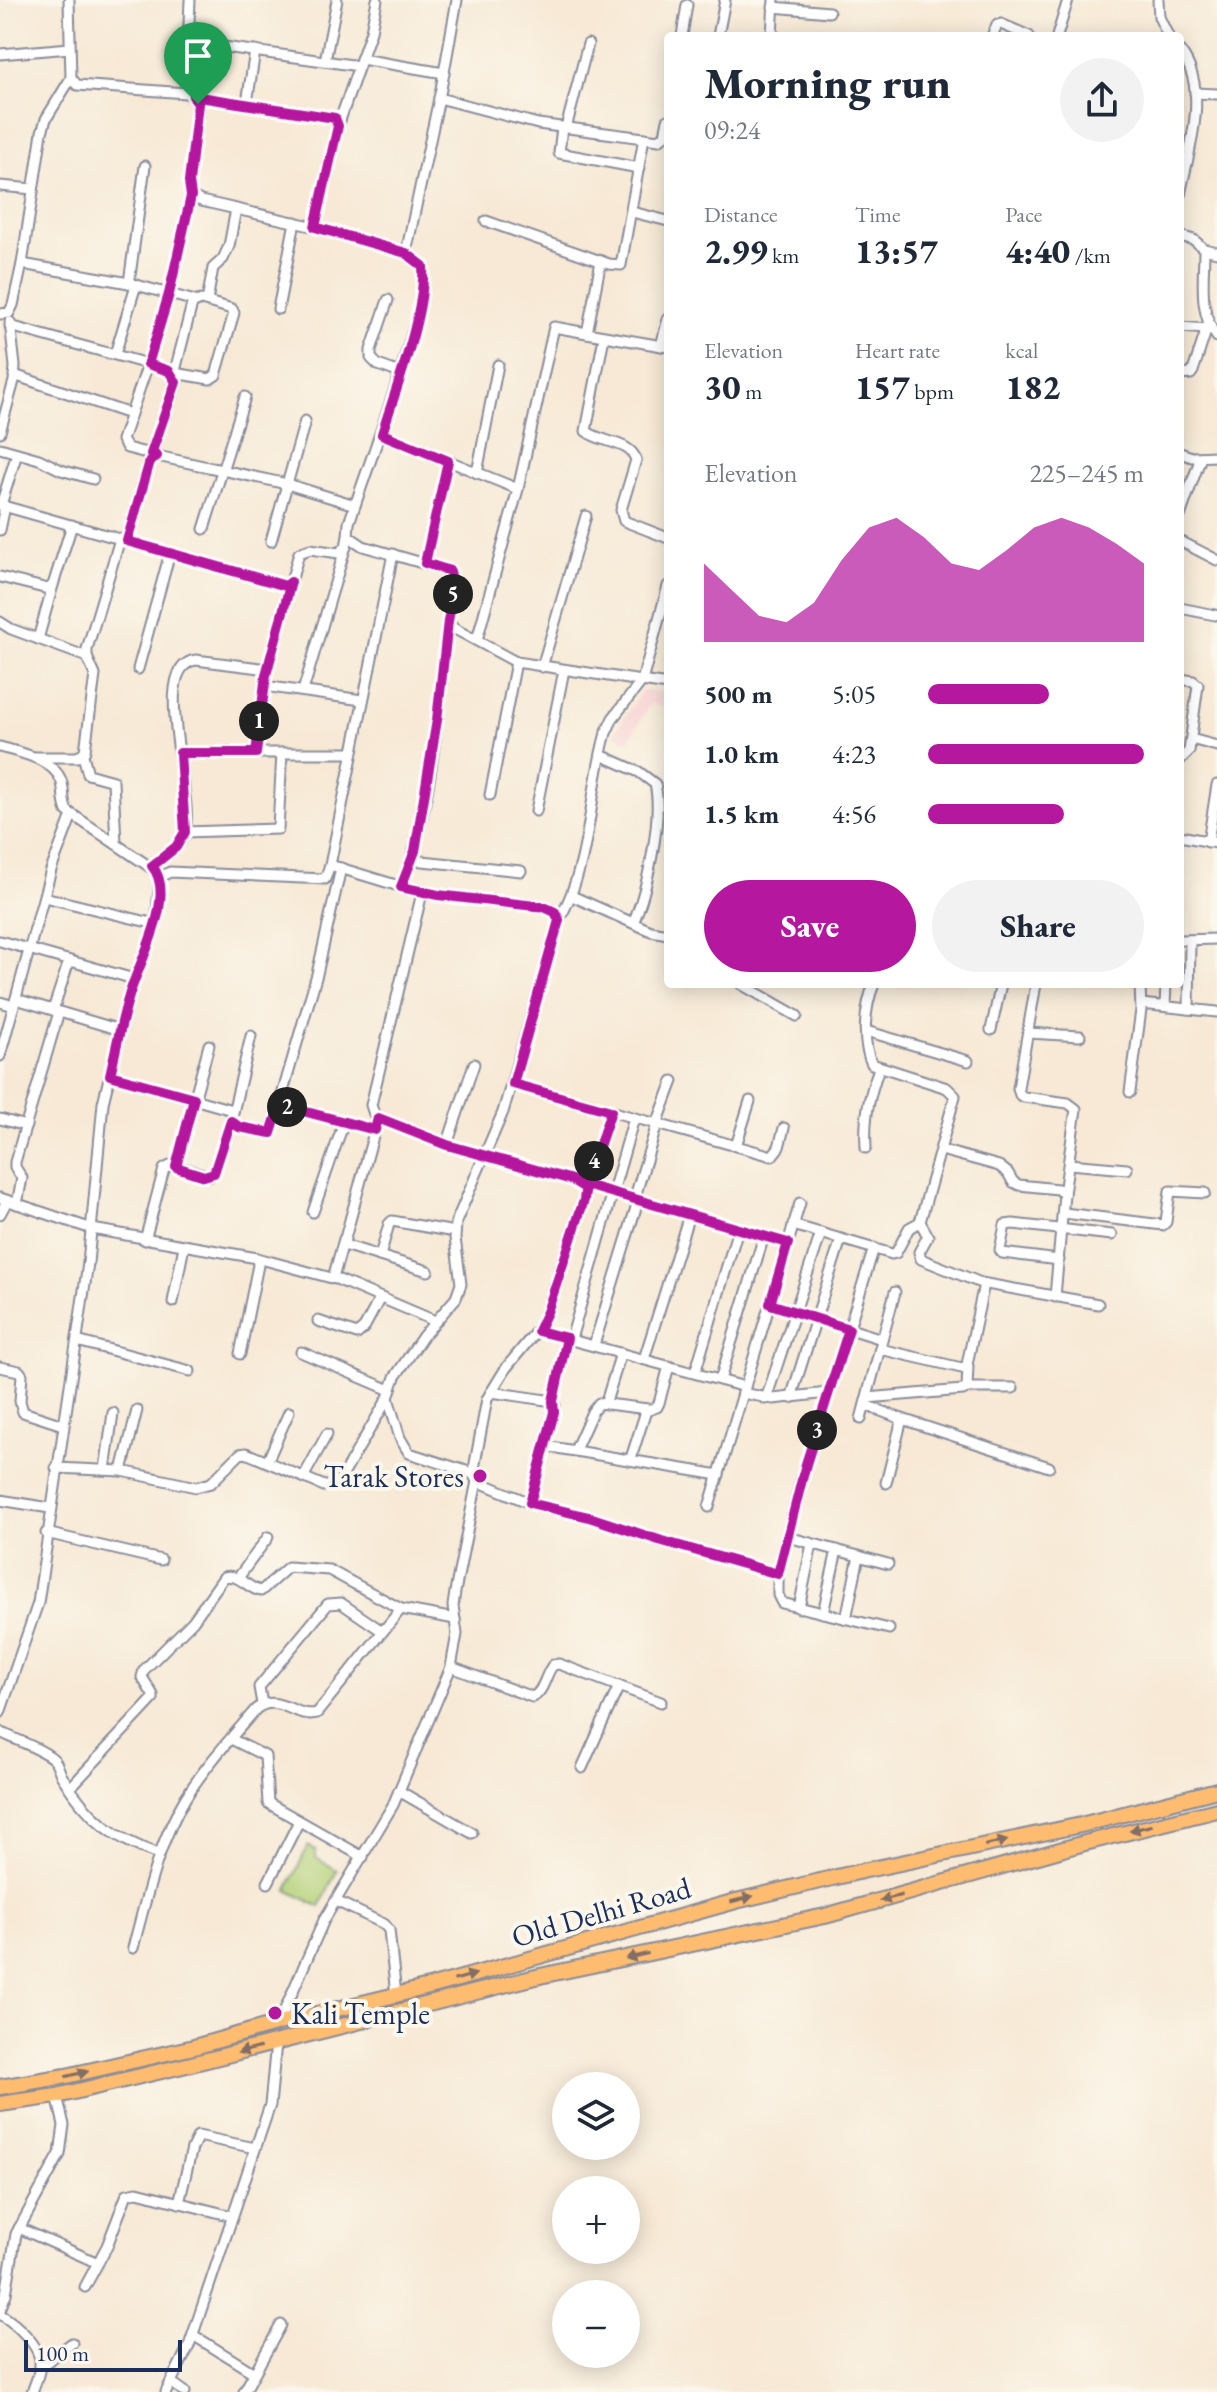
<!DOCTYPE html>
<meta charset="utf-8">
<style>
body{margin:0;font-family:"EB Garamond",serif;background:#f2f2f3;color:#1f2937;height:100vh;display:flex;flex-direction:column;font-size:30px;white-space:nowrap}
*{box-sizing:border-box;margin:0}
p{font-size:26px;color:#747a83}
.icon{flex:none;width:44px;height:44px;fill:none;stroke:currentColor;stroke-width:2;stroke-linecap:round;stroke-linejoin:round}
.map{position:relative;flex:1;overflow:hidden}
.sheet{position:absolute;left:664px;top:32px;width:520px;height:956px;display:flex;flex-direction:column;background:#fff;border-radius:8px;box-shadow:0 4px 20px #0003}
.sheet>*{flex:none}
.tools{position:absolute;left:552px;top:2072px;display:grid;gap:16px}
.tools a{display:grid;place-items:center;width:88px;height:88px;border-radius:50%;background:#fff;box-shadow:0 4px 20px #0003;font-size:40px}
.scale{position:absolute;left:24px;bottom:20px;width:158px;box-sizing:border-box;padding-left:8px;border:4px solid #1b2f5e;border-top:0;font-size:22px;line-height:28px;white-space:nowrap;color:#1b2f5e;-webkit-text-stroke:6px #fbf7ec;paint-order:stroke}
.pin{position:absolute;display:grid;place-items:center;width:68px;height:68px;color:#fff;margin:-82px -34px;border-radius:50% 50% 50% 0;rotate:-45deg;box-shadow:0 0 8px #0007}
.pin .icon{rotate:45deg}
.km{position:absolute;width:40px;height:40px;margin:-20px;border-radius:50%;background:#222;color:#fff;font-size:22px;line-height:40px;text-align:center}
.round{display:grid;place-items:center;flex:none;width:84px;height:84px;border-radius:42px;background:#f2f2f3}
.summary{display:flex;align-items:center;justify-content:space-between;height:136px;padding:0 40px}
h1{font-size:44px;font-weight:800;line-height:60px}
.stats{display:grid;grid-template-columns:repeat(3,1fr);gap:12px;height:136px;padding:8px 40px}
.stats div{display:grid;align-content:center}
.stats b{font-size:34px;font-weight:800}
.stats small{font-size:22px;font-weight:400}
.stats p{font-size:22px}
.chart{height:224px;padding:16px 40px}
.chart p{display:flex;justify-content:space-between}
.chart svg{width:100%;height:144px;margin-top:8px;fill:#b5179e;opacity:.7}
.action{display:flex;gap:16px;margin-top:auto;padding:16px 40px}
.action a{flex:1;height:92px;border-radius:48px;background:#b5179e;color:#fff;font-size:32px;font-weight:800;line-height:92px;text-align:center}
.action a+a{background:#f2f2f3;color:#1f2937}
ul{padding:0 40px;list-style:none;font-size:26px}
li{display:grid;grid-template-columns:128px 96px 1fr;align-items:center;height:60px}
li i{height:20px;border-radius:10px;background:#b5179e}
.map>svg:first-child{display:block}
</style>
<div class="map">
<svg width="1217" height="2392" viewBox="0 0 1217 2392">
<rect width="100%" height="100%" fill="#fbf7ec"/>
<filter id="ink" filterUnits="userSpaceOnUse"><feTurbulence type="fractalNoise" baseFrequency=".0125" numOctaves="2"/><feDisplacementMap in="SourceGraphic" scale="16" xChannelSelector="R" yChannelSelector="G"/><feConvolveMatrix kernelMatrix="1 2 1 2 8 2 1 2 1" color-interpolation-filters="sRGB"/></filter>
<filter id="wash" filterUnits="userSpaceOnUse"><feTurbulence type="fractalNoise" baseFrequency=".006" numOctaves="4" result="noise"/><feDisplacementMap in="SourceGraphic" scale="32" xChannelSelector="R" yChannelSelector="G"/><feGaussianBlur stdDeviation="1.8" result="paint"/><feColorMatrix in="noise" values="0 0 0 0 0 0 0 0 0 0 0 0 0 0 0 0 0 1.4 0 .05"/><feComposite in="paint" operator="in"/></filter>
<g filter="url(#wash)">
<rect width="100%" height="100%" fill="#f7e9d5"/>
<path fill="#f7cfd0" d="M 642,690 L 668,693 L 668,708 L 650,704 L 628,742 L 614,734 Z"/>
<path fill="#b4d178" stroke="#68806b" stroke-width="2" d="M 308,1846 L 316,1850 L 316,1858 L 337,1870 L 320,1907 L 287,1890 Z"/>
</g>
<g filter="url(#ink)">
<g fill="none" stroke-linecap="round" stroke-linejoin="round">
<defs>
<g id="street">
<path d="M 69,0 L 71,78 L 77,85 L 186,93 L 193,96 L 198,104 L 197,115 L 189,182 L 191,196 L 201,201 L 315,227 L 406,253 L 423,266 C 425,298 414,327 405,357 C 388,413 368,467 349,523 L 348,536 L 363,546 L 450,571 L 454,589 L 448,621 L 453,628 L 516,662 L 668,685"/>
<path d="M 1158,0 L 1159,17 L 1168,36"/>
<path d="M 773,7 L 829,12"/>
<path d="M 682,36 L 687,5"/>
<path d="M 718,36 L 725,0"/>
<path d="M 772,36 L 774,0"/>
<path d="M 992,36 L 997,25 L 1001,24 L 1029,36"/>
<path d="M 1057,36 L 1068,0"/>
<path d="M 189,42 L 359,66"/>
<path d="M 1180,51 C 1211,90 1188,151 1180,196"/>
<path d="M 0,54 L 70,48"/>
<path d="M 361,59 L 444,73"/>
<path d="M 325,61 L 337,0"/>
<path d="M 186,93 L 190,0"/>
<path d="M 1195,93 L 1217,94"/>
<path d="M 193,96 L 335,118 L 338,126 L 315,227"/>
<path d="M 439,98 L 538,124 L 659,140 L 665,135 L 668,120"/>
<path d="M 247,103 L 255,51"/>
<path d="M 338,126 L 371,31 L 377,0"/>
<path d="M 562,127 L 559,153 L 639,168"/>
<path d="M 566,128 L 588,44"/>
<path d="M 0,186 L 33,189"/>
<path d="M 632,212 L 668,221"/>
<path d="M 486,221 L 609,264 L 621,265 L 644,138"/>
<path d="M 1180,236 L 1194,240 L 1204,249 C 1204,278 1198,313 1217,337"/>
<path d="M 1204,249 L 1217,252"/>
<path d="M 406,253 L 441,89 L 457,0"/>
<path d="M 601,261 L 587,333 L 668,347"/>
<path d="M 22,264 L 129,283 L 195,301"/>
<path d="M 129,283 L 145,166"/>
<path d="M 388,300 L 371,350 L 371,358 L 378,365 L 400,373"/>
<path d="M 207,301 L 213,268 L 223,259 L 229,246 L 236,209"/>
<path d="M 278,309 L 295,222"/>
<path d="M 0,314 L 9,313 L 13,305 L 22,264 L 42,132 L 46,119 L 71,78"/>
<path d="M 10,326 L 162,368 L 169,371 L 175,380"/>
<path d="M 1180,327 L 1207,329"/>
<path d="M 604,337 L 586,431 C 600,443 631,441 636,460 L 621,510 L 624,521 L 668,538"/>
<path d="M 661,346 L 668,319"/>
<path d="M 115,354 L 136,285"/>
<path d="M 14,375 L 130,414"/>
<path d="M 1180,375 L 1191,374 L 1193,371 L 1208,325"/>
<path d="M 0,432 L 14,381 L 15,366 L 10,322"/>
<path d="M 382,434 L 518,489"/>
<path d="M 0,448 L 39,459 L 61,470 L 93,479"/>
<path d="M 1180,453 L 1192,457 L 1217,456"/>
<path d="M 151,454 L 180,374 L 210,379 L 216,375 L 234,313 L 232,309 L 201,300 L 192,304 L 174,375"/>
<path d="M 154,455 L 127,448 L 122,440 L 148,364 L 169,294 L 191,196"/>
<path d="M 477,473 L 498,365"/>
<path d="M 0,505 L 286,586 L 291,582 L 299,553 L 310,549 L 339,553 L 346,547 L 348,536"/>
<path d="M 1,505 L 17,453"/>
<path d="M 1180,516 L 1201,457"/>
<path d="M 204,529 L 245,397"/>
<path d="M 0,530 L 5,506"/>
<path d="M 127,541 L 150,461 L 157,456 L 287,484 L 355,505"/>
<path d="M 271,541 L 305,421"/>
<path d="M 1180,541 L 1217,560"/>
<path d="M 425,563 L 448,461"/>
<path d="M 0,577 L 48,589 L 53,585 L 72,525"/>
<path d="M 1180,608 L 1215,615"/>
<path d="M 0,622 L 11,629 L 87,657"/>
<path d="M 38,639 L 53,585"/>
<path d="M 477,640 L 518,489 L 554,327 L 587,333"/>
<path d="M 542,667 L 586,516"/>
<path d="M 138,669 L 170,553"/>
<path d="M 1180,679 L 1193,681 L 1198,685 L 1189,751 L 1180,760"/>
<path d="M 264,686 L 362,700"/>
<path d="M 303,691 L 345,549"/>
<path d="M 1191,739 L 1217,746"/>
<path d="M 0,747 C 20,753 52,758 61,780 C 65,790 62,801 67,811 L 156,871"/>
<path d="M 180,753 L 352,753"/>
<path d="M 256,753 L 266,675 L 291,582"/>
<path d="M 83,755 L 88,774 L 113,781 L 116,843"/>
<path d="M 601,755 L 639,772 L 655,784 C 663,818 647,891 633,923"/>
<path d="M 34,757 L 78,757 L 85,751 L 95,675 L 87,657 L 87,649 L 120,539"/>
<path d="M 490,795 L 516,662"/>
<path d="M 536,811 L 564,670"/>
<path d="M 185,832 L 278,829 L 282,753"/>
<path d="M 1180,836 L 1217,843"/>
<path d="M 1208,842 L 1217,785"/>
<path d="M 412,860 L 521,871"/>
<path d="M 152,866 C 163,858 178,849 184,836 C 198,802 147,666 196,660 L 268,669"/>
<path d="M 401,887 C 433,809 438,705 448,621"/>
<path d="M 422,893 L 371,1105 L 374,1114 L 378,1118 L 447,1145 L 581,1183 L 586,1192 L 543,1323 L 506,1368 L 487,1399 L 473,1474"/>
<path d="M 572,896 L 651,931 L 668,934"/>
<path d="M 44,897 L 156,924"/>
<path d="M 559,920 C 592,861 588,796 606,733 L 613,718 L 642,681 L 668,586"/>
<path d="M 1180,940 L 1217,939"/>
<path d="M 0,941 L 134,979"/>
<path d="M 741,984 L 797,1016"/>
<path d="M 874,984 C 865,1006 861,1042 872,1064 L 947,1088 L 955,1096 L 920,1222 L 928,1236 L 919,1252 L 921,1259 L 981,1283 L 1098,1304"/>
<path d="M 1036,984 L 1018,1088 L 1020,1095 L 1024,1097 L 1068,1103 L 1076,1109 L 1064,1194"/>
<path d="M 16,999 L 120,1030"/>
<path d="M 0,1002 L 14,1006"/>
<path d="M 1141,1004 L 1217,1012"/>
<path d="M 1165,1006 L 1166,984"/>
<path d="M 1189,1009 L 1190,940"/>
<path d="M 53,1010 L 69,961"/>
<path d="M 991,1030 L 1001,984"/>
<path d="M 866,1031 L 968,1061"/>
<path d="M 1028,1033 L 1080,1036"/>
<path d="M 251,1036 L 231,1121 L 239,1127 L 271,1133 L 317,974 L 341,868"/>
<path d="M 0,1056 L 51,870 L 72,815"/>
<path d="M 110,1075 L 232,1110"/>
<path d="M 513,1084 L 772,1156 L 779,1147 L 784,1128"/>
<path d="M 1130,1092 L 1141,1010 L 1140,984"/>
<path d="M 280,1105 L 375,1130"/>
<path d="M 378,1118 L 344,1242 L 347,1246 L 428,1271"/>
<path d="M 0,1119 L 26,1126"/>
<path d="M 447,1145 L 474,1064"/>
<path d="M 736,1146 L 750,1101"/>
<path d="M 866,1148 C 864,1118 869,1096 879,1068"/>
<path d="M 941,1150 L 999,1166 L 1008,1173 L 1013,1182 L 1019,1185 L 1058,1189 L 1064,1194 L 1055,1297"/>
<path d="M 1069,1164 L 1127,1169"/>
<path d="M 176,1167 L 209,1045"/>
<path d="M 586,1185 L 788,1243"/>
<path d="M 585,1188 L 611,1111"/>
<path d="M 0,1198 L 92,1229 L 257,1258 L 258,1265 L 240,1354"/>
<path d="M 634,1200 L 657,1124 L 673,1081"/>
<path d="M 17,1204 L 22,1178 L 15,1167 L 15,1162 L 59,1012"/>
<path d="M 313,1212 L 344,1122"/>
<path d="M 1064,1213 L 1163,1225 L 1166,1222 L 1170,1191 L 1205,1193"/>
<path d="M 0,1214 L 7,1201"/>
<path d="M 793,1225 L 892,1254 L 896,1253 L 909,1228 L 920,1222"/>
<path d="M 145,1240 L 164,1169 L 172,1165 L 210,1176 L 216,1168 L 231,1121"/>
<path d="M 874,1248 L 800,1483 L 778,1574 L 778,1595 L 782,1603 L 889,1629"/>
<path d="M 380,1256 L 389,1224 L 392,1221 L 455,1232"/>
<path d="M 257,1258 L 339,1280 L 435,1321"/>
<path d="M 1059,1260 L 1002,1253 L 1000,1250 L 1005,1225 L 1013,1224 L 1112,1235"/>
<path d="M 333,1278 L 344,1239"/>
<path d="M 173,1302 L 184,1246"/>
<path d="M 770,1304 L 882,1339"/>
<path d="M 318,1321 L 357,1334 L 364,1328 L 380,1298"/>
<path d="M 538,1331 L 745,1387"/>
<path d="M 571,1339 L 634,1118"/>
<path d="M 77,1341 L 190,1371"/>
<path d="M 594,1345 L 638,1201"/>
<path d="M 880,1349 L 966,1369 L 984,1284"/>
<path d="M 301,1352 L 390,1390"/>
<path d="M 644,1359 L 689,1215"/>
<path d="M 0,1367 L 19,1371 L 22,1375 L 20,1401 L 23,1412 L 63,1425"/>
<path d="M 695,1373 L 738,1229"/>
<path d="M 720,1380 L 764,1236"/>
<path d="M 967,1388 L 1013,1388"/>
<path d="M 491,1392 L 553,1401 L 555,1405 L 530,1503"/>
<path d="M 743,1393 L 773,1399 L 828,1393"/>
<path d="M 791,1398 L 841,1239"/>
<path d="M 867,1398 L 963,1390 L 967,1388 L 968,1366"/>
<path d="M 766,1399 L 821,1233"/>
<path d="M 553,1401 L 567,1338"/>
<path d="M 606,1402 L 621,1353"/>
<path d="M 865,1405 L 902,1419 L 886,1483"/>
<path d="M 861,1419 L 895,1292"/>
<path d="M 902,1419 L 1049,1467"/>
<path d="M 545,1446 L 719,1475"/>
<path d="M 575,1450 L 592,1412 L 599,1403 L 648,1409"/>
<path d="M 631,1458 L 646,1411 L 657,1407 L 659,1403 L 669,1366"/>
<path d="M 268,1460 L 289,1412"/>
<path d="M 56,1468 L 122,1471 L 196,1487 L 211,1483 L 240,1454 L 246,1453 L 324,1486 L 330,1486 L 340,1480 L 388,1398"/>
<path d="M 105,1470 L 113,1413"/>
<path d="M 122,1471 L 137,1410"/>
<path d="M 304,1476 L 327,1434"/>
<path d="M 477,1481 L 530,1503 L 589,1517 L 659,1540 L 778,1574"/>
<path d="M 0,1500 L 50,1508"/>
<path d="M 709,1507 L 800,1203"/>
<path d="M 46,1533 L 161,1560"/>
<path d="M 788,1537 L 888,1564"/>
<path d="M 238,1578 L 268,1537"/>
<path d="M 799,1608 L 812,1544"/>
<path d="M 823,1613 L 837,1550"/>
<path d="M 846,1619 L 859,1556"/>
<path d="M 451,1667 L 532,1697 C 544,1693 545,1674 553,1665 L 559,1664 L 661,1702"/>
<path d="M 262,1704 L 259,1687 L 328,1604 L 341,1603 L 382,1631"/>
<path d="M 0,1713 L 38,1603 L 88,1263 L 103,1103 L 129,996 L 156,924 L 160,877 L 170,872 L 325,879 L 330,865 L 393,554"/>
<path d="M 0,1732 C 12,1738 49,1752 55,1761 C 59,1766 59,1773 63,1778 C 88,1818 114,1839 158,1854"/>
<path d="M 231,1739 L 265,1756 L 268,1803 L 363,1857"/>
<path d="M 582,1768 L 619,1686"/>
<path d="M 70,1788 L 153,1699 L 153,1695 L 142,1677 L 144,1670 L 193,1621 L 224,1577 C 240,1573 247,1589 261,1591 L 288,1567 L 329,1570 L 401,1609"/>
<path d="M 399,1791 L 472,1833"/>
<path d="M 268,1883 L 299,1821"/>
<path d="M 336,1901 L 384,1924 L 389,1930 L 396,1995"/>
<path d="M 133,1948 C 147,1896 158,1843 186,1797 C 206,1765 232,1737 256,1709 C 278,1692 295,1719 317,1713 L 401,1609 L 455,1619"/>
<path d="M 279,2023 L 324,1920 L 393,1805 L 451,1667 L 457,1634 L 453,1606 L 455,1592 L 477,1481 L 473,1474 L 466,1471 L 409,1453 L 400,1438 L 388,1398 L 395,1377 L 423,1336 L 456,1298 L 461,1284 L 455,1238 L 456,1222 L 503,1112 L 559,920 L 555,912 L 544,907 L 422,893 L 330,865"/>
<path d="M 179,2203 L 192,2148 L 198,2136 L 255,2148"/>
<path d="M 19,2228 L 98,2263"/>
<path d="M 85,2287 L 107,2246 L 127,2194 L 137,2192 L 232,2216"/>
<path d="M 0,2310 L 6,2294 L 16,2234 L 60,2154 L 64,2125 L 57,2096"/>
<path d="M 0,2314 C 15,2323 43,2347 40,2366 C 39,2375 35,2384 32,2392"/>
<path d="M 193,2335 L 254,2373"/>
<path d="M 40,2367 L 72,2343"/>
<path d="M 171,2382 L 185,2392"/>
<path d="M 166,2392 L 189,2346 L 270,2105 L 276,2043"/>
<path d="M 244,2392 L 281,2325"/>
</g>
<g id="primary">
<path d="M 0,2087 L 66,2076 L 194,2047 L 279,2023 L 433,1986 L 736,1901 L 862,1871 L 1081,1825 L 1217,1790"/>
<path d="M 0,2104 L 57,2096 L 191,2064 L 540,1976 L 825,1916 L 1081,1844 L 1217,1810"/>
</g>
</defs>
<use href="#street" stroke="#898c9a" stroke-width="13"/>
<use href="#primary" stroke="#898c9a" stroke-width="18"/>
<use href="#street" stroke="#fff" stroke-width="9"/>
<use href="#primary" stroke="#febc70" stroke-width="14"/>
</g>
<defs><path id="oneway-solid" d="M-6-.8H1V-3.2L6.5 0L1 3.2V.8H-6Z" transform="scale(2)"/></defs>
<g fill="#816e66">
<use href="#oneway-solid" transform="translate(1141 1828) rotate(166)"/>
<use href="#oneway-solid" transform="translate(996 1843) rotate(-12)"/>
<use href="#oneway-solid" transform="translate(891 1898) rotate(165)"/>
<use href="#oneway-solid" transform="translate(742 1899) rotate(-14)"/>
<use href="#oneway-solid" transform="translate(637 1956) rotate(167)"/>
<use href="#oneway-solid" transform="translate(465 1977) rotate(-16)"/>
<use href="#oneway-solid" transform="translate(249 2050) rotate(166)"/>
<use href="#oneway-solid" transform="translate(77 2074) rotate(-13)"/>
</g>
</g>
<g fill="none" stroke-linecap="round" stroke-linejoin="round" filter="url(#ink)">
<defs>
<path id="route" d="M 198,104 L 189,182 L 191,196 L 169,294 L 148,364 L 169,371 L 176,382 L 151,454 L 157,456 L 150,461 L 127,541 L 279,584 L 286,586 L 291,582 L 266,675 L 256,753 L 180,753 L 185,832 L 176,847 L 152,866 C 178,896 138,963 129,996 C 121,1022 116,1049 110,1075 L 194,1098 L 176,1167 L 204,1176 L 214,1173 L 231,1121 L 239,1127 L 271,1133 L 280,1105 L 375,1130 L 378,1118 L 447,1145 L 572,1180 L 585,1188 L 586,1185 L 788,1243 L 770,1304 L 849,1329 L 806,1464 L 778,1574 L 659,1540 L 589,1517 L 530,1503 L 554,1412 L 553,1401 L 567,1338 L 538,1331 L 547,1312 L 584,1200 L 586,1185 L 611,1111 L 513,1084 L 556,931 L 559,920 L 555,912 L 544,907 L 438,895 L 401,887 L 415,851 L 437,720 L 448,621 L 454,589 L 450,571 L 425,563 L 448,461 L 382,434 C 396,388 426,312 423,266 L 406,253 L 315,227 L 338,126 L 335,118 L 193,96 L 198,104"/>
</defs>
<use href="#route" stroke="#fff" stroke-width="16"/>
<use href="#route" stroke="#b5179e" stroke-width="10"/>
</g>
<g fill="#b5179e" stroke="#fbf7ec" stroke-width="3">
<circle cx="480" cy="1476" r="8"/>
<circle cx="275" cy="2013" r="8"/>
</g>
<g text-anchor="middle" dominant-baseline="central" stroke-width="8" stroke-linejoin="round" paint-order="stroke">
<g font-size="30" fill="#1b2f5e" stroke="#fbf7ec" text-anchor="end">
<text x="464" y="1476">Tarak Stores</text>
<text x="291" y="2013" text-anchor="start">Kali Temple</text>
</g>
<g font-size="30" fill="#1b2f5e" stroke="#fbf7ec">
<text transform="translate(601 1912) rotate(-16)">Old Delhi Road</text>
</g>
</g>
</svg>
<div class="tools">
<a><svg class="icon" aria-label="layers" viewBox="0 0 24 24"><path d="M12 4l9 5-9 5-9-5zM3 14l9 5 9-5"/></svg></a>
<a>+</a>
<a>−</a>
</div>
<div class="scale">100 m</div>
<div class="pin" style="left:198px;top:104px;background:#1e9e55"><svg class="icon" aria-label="arrive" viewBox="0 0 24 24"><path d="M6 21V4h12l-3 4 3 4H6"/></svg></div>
<b class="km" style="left:259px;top:721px">1</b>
<b class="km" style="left:287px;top:1107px">2</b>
<b class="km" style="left:817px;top:1430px">3</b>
<b class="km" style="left:594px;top:1161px">4</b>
<b class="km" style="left:453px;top:594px">5</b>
<section class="sheet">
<div class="summary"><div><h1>Morning run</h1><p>09:24</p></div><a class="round"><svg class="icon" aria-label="share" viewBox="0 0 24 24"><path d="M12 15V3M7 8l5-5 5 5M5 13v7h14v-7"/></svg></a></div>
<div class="stats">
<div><p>Distance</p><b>2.99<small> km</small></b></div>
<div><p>Time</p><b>13:57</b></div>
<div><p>Pace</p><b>4:40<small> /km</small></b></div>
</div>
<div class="stats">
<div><p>Elevation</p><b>30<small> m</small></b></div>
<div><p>Heart rate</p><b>157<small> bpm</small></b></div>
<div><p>kcal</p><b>182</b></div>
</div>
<div class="chart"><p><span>Elevation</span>225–245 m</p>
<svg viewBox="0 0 160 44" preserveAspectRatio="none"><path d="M0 44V20L10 28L20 36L30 38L40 32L50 19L60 9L70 6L80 12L90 20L100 22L110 16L120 9L130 6L140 9L150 14L160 20V44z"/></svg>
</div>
<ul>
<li><b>500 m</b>5:05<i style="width:56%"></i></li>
<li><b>1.0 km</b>4:23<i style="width:100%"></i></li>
<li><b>1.5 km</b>4:56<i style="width:63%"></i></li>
</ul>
<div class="action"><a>Save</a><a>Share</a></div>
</section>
</div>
